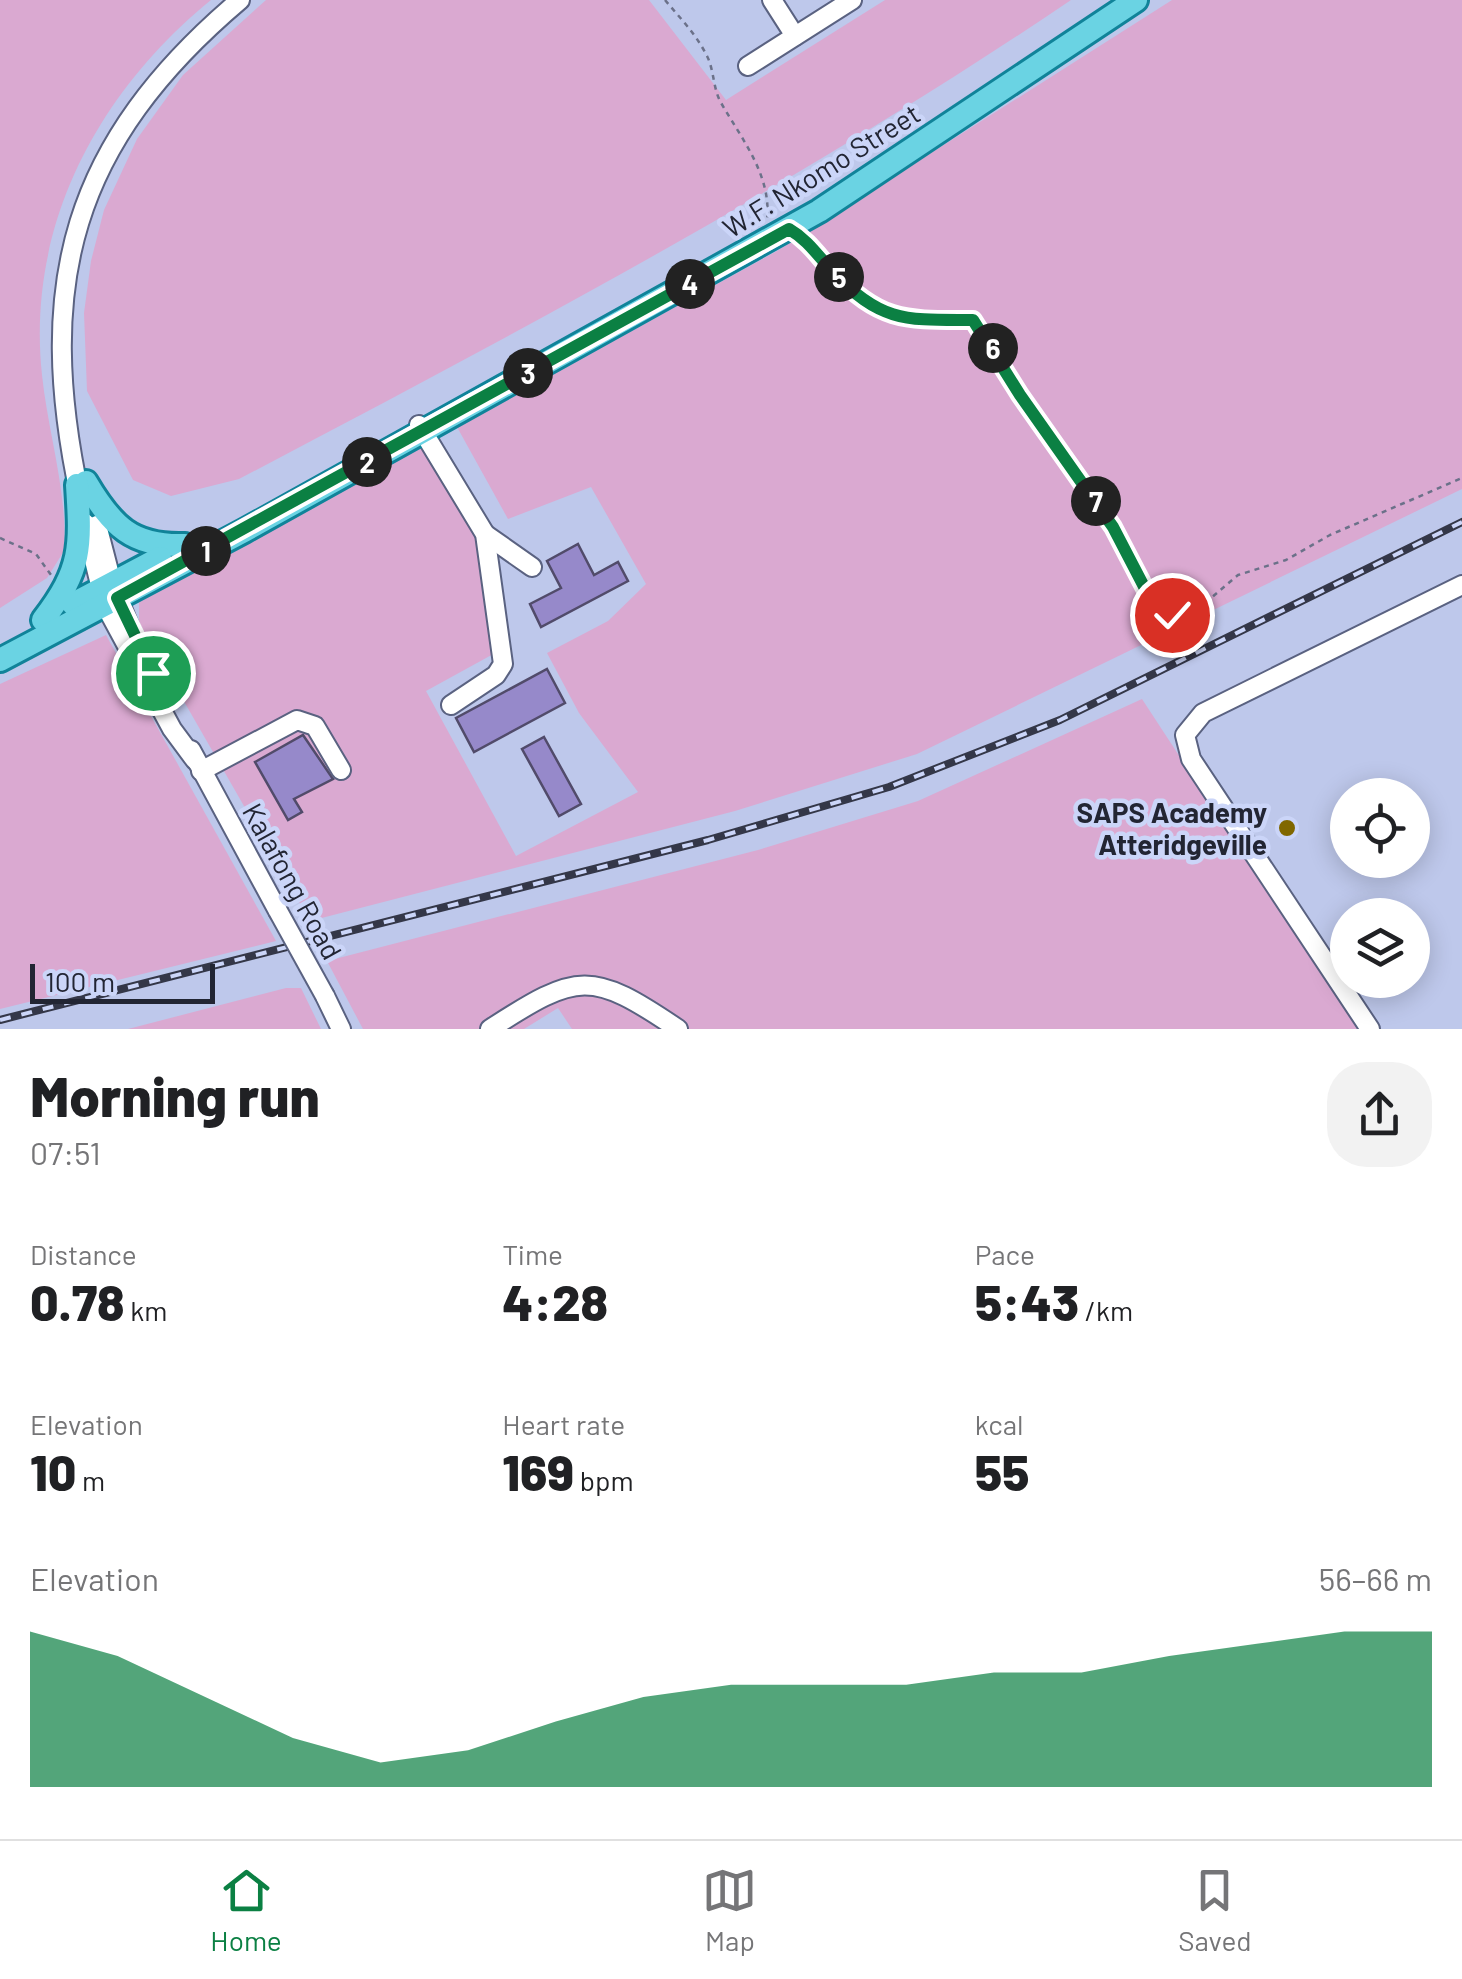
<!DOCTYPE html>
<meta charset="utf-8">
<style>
body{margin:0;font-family:Barlow,sans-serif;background:#f2f2f2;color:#202124;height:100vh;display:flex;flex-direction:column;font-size:38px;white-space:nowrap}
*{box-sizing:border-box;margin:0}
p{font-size:32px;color:#757577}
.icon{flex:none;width:55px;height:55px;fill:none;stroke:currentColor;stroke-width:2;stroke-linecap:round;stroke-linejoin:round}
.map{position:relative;height:1029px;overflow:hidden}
.panel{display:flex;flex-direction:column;background:#fff;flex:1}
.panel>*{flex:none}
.fabs{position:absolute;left:1330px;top:778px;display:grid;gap:20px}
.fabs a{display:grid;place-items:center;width:100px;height:100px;border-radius:50%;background:#fff;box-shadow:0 5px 25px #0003;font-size:50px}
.scale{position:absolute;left:30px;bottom:25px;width:185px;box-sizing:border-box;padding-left:10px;border:5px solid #222533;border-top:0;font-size:28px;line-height:35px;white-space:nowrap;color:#222533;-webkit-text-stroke:8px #cbd5f8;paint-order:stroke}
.pin{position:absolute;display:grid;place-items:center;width:85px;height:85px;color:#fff;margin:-42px;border:5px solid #fff;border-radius:50%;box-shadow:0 2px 10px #0007}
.km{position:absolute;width:50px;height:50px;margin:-25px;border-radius:50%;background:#222;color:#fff;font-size:28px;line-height:50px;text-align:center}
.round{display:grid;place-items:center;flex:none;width:105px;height:105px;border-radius:40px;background:#f2f2f2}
.head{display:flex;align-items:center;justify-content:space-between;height:170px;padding:0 30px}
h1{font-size:55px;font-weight:800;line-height:75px}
.stats{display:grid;grid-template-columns:repeat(3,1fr);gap:15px;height:170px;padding:10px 30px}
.stats div{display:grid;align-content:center}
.stats b{font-size:50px;font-weight:800}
.stats small{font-size:28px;font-weight:400}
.stats p{font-size:28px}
.chart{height:280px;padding:20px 30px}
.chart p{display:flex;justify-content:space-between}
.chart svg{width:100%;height:180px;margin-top:10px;fill:#0b8043;opacity:.7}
.dock{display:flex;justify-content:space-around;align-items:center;height:140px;border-top:2px solid #e0e0e0;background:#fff;font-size:28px;color:#757577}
.dock a{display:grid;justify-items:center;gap:5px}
.dock .selected{color:#0b8043}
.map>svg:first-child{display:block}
</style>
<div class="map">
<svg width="1462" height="1029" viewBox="0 0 1462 1029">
<rect width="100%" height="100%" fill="#bec8eb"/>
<g fill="#daa9d1">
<path d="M 0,0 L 211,0 C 98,92 26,226 42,375 C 48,433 68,493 64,551 L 47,578 L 0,608 Z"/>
<path d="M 266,0 L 649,0 L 726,100 L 885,0 L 1071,0 C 805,180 523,330 239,479 L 171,496 L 133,480 L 87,391 L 84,313 L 91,261 L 104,210 L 137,139 L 183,75 Z"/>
<path d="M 1172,0 L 1462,0 L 1462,489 L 917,754 L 735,811 L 310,921 L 139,623 L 139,601 L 153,588 L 427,443 L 482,537 L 497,652 L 426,691 L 516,856 L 638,792 L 579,713 L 547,653 L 608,621 L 646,584 L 591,487 L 508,519 L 457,427 L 777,251 Z"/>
<path d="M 106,635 L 276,941 L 0,1009 L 0,684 Z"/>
<path d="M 1142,699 L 1358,1029 L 572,1029 L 558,1008 L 524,1029 L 363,1029 L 327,961 L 758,850 L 918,801 Z"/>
<path d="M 286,988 L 301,988 L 321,1029 L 128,1029 Z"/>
</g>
<g fill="#9689ca" stroke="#514b6a" stroke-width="2.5">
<path d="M 578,544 L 594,575 L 618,562 L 628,581 L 541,627 L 530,604 L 561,588 L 547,561 Z"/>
<path d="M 547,669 L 565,703 L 474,752 L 456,718 Z"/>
<path d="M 303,735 L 333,779 L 294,799 L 302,812 L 288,820 L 255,762 Z"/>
<path d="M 544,737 L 581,804 L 559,816 L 522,749 Z"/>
</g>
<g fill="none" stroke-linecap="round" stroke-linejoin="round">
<defs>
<g id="minor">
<path d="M 772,0 L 795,36"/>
<path d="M 748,66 L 852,0"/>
<path d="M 419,425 L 485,534 L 503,664 L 496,675 L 451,705"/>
<path d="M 80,497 C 34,284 71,143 240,0"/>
<path d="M 85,523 L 105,605 L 172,729 L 195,760"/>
<path d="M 97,525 L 112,583 L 132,633"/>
<path d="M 485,534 L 532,567"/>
<path d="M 191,750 L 278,911"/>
<path d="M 201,771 L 297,720 L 315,726 L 341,770"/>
<path d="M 325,996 L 341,1029"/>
<path d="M 490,1029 C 578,972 591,970 678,1029"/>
<path d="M 1370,1029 L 1191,759 L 1185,735 L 1203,713 L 1462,585"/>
</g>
<g id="major">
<path d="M 86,482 C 112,526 132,547 185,545"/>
<path d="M 73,604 L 160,558"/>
<path d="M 43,620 C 82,569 81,547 77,485"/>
<path d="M 0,660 L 244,531 L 819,211 L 1136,0"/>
</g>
</defs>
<use href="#minor" stroke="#5a6281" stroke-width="22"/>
<use href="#major" stroke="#108399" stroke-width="28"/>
<g stroke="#6b7189" stroke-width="2.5" stroke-dasharray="5 5" stroke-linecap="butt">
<path d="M 665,0 C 680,18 696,34 707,56 C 714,70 713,87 720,101 C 742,140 772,175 767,221"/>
<path d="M 807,240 C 870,317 875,320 973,320 L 1019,395 L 1113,527 L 1152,602 L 1173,615 L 1211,598 L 1238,575 L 1286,560 L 1330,535 L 1462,478"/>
<path d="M 0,538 L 36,554 L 51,575"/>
</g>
<use href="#minor" stroke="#fff" stroke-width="18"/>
<use href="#major" stroke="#6ad3e3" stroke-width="22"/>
<defs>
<path id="rail" d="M 0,1020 L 708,840 L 889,787 L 1060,720 L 1462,522"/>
</defs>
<use href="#rail" stroke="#343748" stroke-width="8"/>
<use href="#rail" stroke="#cbd5f8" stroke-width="4" stroke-dasharray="11" stroke-linecap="butt"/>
<defs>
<path id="minor-bridge" d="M 278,911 L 325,996"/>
</defs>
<use href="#minor-bridge" stroke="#5a6281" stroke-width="22" stroke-linecap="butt"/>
<use href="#minor-bridge" stroke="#fff" stroke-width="18"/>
</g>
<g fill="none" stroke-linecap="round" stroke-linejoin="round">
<defs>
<path id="route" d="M 153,673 L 117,598 L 789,229 C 808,240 818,256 833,272 C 881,323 907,320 973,320 L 1020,395 L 1113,527 L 1152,602 L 1172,615"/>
</defs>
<use href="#route" stroke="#fff" stroke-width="20"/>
<use href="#route" stroke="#0b8043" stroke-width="12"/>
</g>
<circle fill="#806700" stroke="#cbd5f8" stroke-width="4" cx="1287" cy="828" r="10"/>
<g text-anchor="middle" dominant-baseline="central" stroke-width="9" stroke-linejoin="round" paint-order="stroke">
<g font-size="28" fill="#222533" stroke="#cbd5f8">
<text transform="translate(821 170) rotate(-32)">W.F. Nkomo Street</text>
<text transform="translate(293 881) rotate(61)">Kalafong Road</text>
</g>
<g font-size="28" font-weight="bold" fill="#222533" stroke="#cbd5f8" text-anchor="end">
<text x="1267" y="812">SAPS Academy<tspan x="1267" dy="32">Atteridgeville</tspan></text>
</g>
</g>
</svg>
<div class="fabs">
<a><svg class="icon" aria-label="locate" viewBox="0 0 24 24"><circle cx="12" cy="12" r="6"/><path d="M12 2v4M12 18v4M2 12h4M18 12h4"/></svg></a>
<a><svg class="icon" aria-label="layers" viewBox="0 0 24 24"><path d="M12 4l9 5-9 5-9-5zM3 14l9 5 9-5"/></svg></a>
</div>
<div class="scale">100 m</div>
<div class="pin" style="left:153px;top:673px;background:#1e9e55"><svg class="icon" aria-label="arrive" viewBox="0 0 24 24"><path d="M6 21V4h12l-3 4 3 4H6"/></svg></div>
<div class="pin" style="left:1172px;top:615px;background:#d93025"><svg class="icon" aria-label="check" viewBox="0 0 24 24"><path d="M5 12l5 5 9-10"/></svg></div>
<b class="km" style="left:206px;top:551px">1</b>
<b class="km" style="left:367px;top:462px">2</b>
<b class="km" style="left:528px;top:373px">3</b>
<b class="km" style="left:690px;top:284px">4</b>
<b class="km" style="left:839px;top:277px">5</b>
<b class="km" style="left:993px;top:348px">6</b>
<b class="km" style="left:1096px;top:501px">7</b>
</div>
<section class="panel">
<div class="head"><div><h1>Morning run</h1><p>07:51</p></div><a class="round"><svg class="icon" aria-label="share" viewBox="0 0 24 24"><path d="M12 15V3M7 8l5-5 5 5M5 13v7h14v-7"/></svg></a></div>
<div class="stats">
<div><p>Distance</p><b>0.78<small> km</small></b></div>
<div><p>Time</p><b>4:28</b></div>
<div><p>Pace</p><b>5:43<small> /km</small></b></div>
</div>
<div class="stats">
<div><p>Elevation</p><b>10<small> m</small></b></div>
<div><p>Heart rate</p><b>169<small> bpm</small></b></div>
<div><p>kcal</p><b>55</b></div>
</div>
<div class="chart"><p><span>Elevation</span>56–66 m</p>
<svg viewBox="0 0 160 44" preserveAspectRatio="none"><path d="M0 44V6L10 12L20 22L30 32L40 38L50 35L60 28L70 22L80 19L90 19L100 19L110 16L120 16L130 12L140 9L150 6L160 6V44z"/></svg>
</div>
</section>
<nav class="dock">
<a class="selected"><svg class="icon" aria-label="home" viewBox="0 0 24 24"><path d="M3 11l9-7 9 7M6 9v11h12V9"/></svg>Home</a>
<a><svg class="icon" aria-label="map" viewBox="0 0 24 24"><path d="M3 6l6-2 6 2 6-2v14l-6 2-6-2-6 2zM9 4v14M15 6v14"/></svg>Map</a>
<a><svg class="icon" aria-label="saved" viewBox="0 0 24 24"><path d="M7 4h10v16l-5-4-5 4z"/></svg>Saved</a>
</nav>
